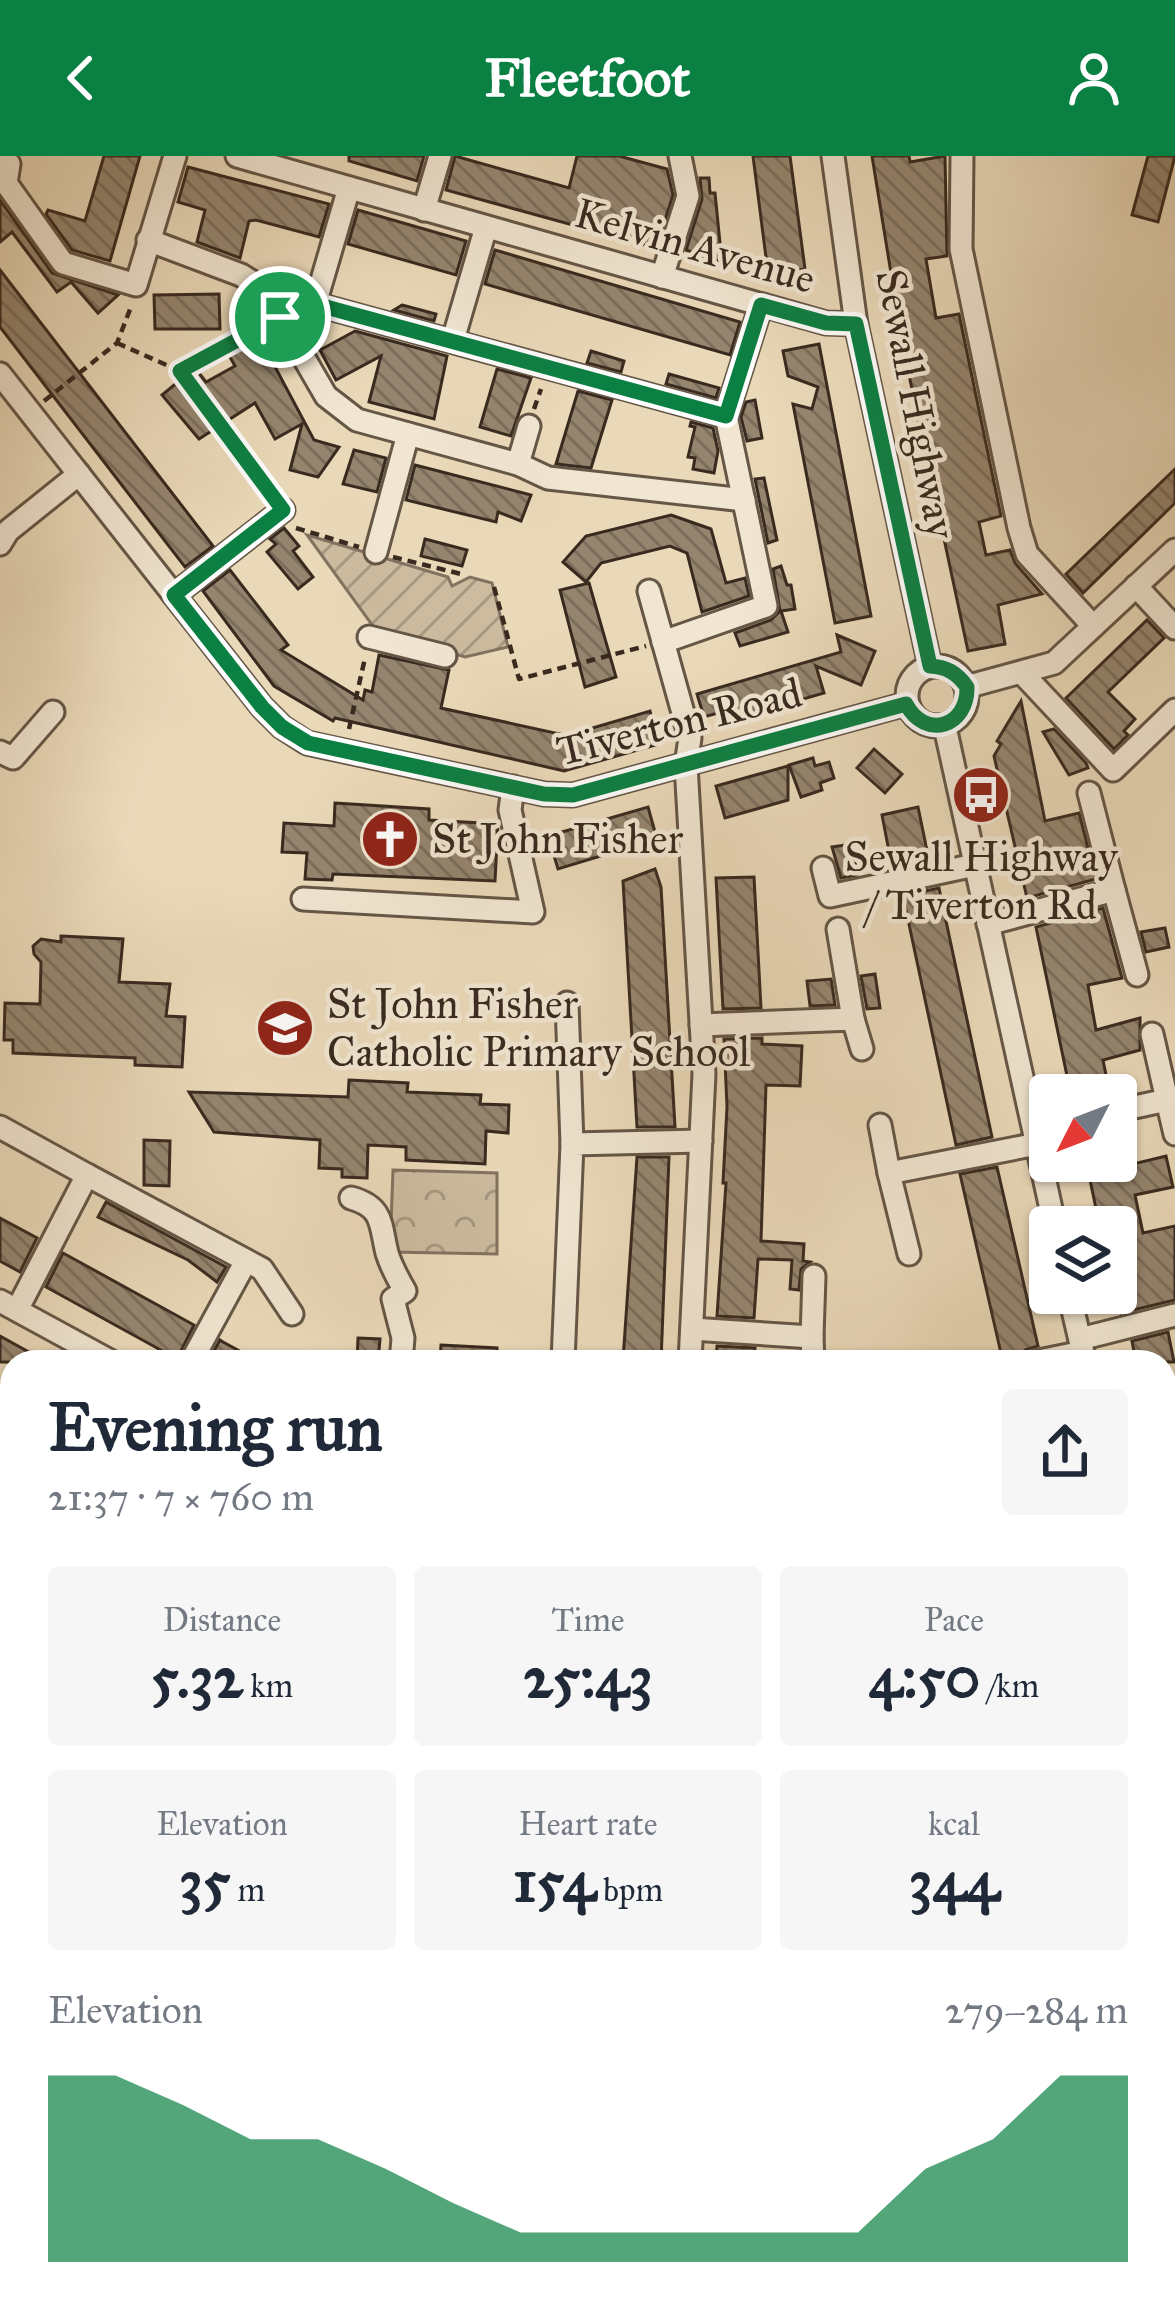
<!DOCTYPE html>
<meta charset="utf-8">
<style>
body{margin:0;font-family:"IM FELL Great Primer",serif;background:#f6f6f7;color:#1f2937;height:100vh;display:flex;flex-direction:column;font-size:45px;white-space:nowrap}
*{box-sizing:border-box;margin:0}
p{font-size:39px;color:#747a83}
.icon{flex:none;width:66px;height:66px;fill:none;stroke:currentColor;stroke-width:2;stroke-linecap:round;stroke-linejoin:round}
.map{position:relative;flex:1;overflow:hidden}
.sheet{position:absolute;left:0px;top:1194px;width:1176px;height:975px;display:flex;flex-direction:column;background:#fff;border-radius:36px 36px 0 0;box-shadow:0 3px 9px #0004}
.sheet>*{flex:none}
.needle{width:78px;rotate:228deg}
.tools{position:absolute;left:1029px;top:918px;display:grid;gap:24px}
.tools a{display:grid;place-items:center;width:108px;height:108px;border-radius:12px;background:#fff;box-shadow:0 3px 9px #0004;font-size:60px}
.pin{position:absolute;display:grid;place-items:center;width:102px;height:102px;color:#fff;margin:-51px;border:6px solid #fff;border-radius:50%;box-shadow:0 3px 12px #0007}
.round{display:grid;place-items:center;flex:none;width:126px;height:126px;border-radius:12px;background:#f6f6f7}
.summary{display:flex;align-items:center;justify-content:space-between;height:204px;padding:0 48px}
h1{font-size:66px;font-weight:700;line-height:90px}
.figures{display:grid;grid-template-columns:repeat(3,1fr);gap:18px;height:204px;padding:12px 48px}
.figures div{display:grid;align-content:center;border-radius:12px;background:#f6f6f7;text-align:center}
.figures b{font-size:60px;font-weight:700}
.figures small{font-size:33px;font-weight:400}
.figures p{font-size:33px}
.chart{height:336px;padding:24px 48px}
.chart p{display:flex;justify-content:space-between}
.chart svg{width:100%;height:216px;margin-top:12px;fill:#0b8043;opacity:.7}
header{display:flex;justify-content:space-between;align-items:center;height:156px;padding:0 48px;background:#0b8043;color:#fff;font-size:54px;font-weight:700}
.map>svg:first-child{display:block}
</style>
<header><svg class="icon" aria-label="back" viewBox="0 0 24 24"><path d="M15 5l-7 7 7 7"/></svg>Fleetfoot<svg class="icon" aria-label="person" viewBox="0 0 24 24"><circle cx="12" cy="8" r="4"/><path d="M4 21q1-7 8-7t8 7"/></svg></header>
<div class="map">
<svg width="1175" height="2168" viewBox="0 0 1175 2168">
<defs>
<pattern id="park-crowns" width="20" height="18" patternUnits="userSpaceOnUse" patternTransform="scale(3)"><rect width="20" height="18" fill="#ccbb9f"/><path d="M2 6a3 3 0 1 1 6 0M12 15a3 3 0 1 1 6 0" fill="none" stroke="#a79881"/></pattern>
<pattern id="garden-furrows" width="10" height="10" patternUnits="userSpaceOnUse" patternTransform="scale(3)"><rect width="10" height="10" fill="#ccbb9f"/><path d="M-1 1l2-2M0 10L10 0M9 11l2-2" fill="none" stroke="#a79881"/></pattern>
<pattern id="building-back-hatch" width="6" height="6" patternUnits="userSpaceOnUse" patternTransform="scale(3)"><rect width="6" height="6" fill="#95856f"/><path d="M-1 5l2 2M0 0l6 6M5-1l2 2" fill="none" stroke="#7b6d5b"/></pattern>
</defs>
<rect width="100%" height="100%" fill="#ead9b9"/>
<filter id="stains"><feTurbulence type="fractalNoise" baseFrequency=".00167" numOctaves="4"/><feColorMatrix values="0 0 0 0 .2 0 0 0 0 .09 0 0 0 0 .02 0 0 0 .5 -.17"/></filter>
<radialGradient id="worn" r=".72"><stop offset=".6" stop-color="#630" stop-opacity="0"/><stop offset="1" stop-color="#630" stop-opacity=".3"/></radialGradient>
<g fill="url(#park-crowns)" stroke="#82725f" stroke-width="3">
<path d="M 393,1014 L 497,1017 L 497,1098 L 390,1096 Z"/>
<path d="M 889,2157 L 972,2157 L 973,2168 L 891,2168 Z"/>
</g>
<path fill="url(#garden-furrows)" stroke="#82725f" stroke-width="3" d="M 307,379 L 448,421 L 452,430 L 470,421 L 492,427 L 508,491 L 465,501 L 375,473 Z"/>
<path fill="#ccbb9f" stroke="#82725f" stroke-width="3" d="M 468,2157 L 745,2157 L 765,2168 L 462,2168 Z"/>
<g fill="url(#building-back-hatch)" stroke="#392a1f" stroke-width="3">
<path d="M 104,0 L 140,0 L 110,105 L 72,94 L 46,58 L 48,54 L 85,65 Z"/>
<path d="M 349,0 L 424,0 L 417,25 L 349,5 Z"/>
<path d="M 455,0 L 569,32 L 577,0 L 619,0 L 667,13 L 673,39 L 656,92 L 446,34 Z"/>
<path d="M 753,0 L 790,0 L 805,113 L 768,117 Z"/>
<path d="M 872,0 L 909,0 L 910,6 L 945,0 L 947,100 L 926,103 L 936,162 L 959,158 L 1001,360 L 979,366 L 986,399 L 1010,394 L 1015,407 L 1042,438 L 998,449 L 1005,488 L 968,495 L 903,191 Z"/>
<path d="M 1148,0 L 1175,0 L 1158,66 L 1132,59 Z"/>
<path d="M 188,11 L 329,48 L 319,81 L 256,64 L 249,65 L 240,102 L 197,86 L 205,54 L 178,46 Z"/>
<path d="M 700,22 L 709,22 L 710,37 L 715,37 L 722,107 L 686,94 L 702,43 Z"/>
<path d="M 0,44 L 52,117 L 118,139 L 98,157 L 71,126 L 57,136 L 12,76 L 0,86 Z"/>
<path d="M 358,54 L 466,85 L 456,119 L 348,88 Z"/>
<path d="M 495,94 L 740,166 L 730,199 L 485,128 Z"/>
<path d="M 0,114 L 213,390 L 185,411 L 0,171 Z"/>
<path d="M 219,138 L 220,173 L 155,173 L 154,139 Z"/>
<path d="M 402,149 L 436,158 L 434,165 L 394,154 Z"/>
<path d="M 355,175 L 447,200 L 434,263 L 369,246 L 381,200 L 336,224 L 320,194 Z"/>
<path d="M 257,177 L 314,284 L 339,291 L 318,321 L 290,314 L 302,268 L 275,283 L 255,247 L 199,283 L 162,239 L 195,212 L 206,226 L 235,210 L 226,194 Z"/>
<path d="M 819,188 L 871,460 L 835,467 L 793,248 L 812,253 L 818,231 L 788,220 L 783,195 Z"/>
<path d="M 591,195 L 624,205 L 621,216 L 587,207 Z"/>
<path d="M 497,213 L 531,222 L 511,280 L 480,271 Z"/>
<path d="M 669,218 L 719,232 L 716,242 L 666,228 Z"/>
<path d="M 578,235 L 612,244 L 591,312 L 556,308 Z"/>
<path d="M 755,244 L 762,282 L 747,285 L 741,261 L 746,246 Z"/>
<path d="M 691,266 L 713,272 L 718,295 L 714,317 L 693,313 L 695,302 L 688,301 L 695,271 L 690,270 Z"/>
<path d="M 354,294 L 386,302 L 377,336 L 343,328 Z"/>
<path d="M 415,309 L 531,339 L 521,365 L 498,356 L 496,366 L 406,344 Z"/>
<path d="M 1175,313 L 1175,347 L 1083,437 L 1066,418 Z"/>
<path d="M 764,322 L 777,384 L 768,387 L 755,323 Z"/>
<path d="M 671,359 L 711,373 L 726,427 L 745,422 L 749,440 L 702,456 L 687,397 L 670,390 L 601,407 L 586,426 L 563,406 L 586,380 Z"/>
<path d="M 284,372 L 299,390 L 293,395 L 313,421 L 298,433 L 267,396 L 276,388 L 270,383 Z"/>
<path d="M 425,383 L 467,394 L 462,410 L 421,400 Z"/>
<path d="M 781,410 L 787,429 L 791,429 L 795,453 L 781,455 L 788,476 L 740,490 L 735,477 L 771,464 L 780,455 L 773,413 Z"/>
<path d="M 230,414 L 288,489 L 281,494 L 363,544 L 365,534 L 372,536 L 379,499 L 449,514 L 441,552 L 573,581 L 572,578 L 650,555 L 659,588 L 564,615 L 335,562 L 333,565 L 274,530 L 203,435 Z"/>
<path d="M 589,427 L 616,521 L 585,531 L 560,434 Z"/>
<path d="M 1147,464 L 1164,482 L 1108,536 L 1135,563 L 1124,575 L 1128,579 L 1114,593 L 1066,542 Z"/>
<path d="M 837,479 L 875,495 L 861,529 L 816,510 L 824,537 L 724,566 L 721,556 L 704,561 L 697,538 L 841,496 Z"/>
<path d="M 1021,545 L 1045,665 L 1079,657 L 1096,723 L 1027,742 L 994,600 L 1001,588 L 997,585 Z"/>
<path d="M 1054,573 L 1086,607 L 1088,612 L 1069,619 L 1043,576 Z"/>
<path d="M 874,593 L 902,618 L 885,637 L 857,612 Z"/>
<path d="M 813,602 L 815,610 L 829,606 L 834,622 L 820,627 L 822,634 L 801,641 L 789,609 Z"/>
<path d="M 788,610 L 788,644 L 725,662 L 716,630 Z"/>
<path d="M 335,647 L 429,653 L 429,664 L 498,668 L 495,725 L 333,718 L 332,724 L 305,723 L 307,697 L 282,696 L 284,667 L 334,670 Z"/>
<path d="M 648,651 L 657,683 L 558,713 L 548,680 Z"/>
<path d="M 918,651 L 929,704 L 892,711 L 882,659 Z"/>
<path d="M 852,688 L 857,719 L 841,722 L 832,691 Z"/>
<path d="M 655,713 L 661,731 L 675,971 L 637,971 L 623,725 Z"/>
<path d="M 754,721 L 761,852 L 723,853 L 716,722 Z"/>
<path d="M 939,732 L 992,981 L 956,989 L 903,740 Z"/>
<path d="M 1103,752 L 1122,822 L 1088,829 L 1096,874 L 1140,862 L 1140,894 L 1103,904 L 1110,939 L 1071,939 L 1036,771 Z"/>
<path d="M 1165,772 L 1169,791 L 1146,796 L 1141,776 Z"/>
<path d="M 61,780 L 123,783 L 119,826 L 170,828 L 166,860 L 185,861 L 182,911 L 135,909 L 135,902 L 13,897 L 13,884 L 4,884 L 5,847 L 40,848 L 41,806 L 34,798 L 33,790 L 41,783 L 61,786 Z"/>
<path d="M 875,818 L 880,852 L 867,853 L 861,820 Z"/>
<path d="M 831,823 L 835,849 L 810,850 L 807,825 Z"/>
<path d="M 762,882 L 762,888 L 802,890 L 800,930 L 766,929 L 761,1085 L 804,1088 L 803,1105 L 810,1106 L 801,1113 L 799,1134 L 790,1133 L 792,1104 L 758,1103 L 754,1162 L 717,1160 L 726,1027 L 723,1027 L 727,951 L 724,883 Z"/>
<path d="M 349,924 L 408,927 L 407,936 L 481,939 L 480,948 L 509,949 L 508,977 L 486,975 L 485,1008 L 406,1004 L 406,991 L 368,989 L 367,1022 L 342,1021 L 342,1013 L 319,1012 L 320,984 L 214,976 L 189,936 L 348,941 Z"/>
<path d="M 144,984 L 170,985 L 169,1030 L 144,1029 Z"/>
<path d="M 1166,1000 L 1173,1031 L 1135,1039 L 1143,1077 L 1175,1070 L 1175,1144 L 1121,1157 L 1116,1133 L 1116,1071 L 1104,1071 L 1102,1061 L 1098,1062 L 1086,1005 L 1124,1005 L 1125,1010 Z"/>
<path d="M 637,1001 L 669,1001 L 661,1206 L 623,1204 Z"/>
<path d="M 997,1011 L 1038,1190 L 1025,1194 L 1020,1202 L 1003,1206 L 960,1018 Z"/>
<path d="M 106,1046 L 226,1111 L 217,1126 L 188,1104 L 98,1061 Z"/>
<path d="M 0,1062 L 37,1082 L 20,1116 L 0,1105 Z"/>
<path d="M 63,1097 L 194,1169 L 177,1203 L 46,1131 Z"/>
<path d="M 1168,1176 L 1174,1206 L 1136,1206 L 1132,1185 Z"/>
<path d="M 0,1180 L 47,1206 L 0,1206 Z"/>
<path d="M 358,1182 L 380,1183 L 378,1206 L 357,1206 Z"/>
<path d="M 220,1184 L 223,1186 L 260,1206 L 208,1206 Z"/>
<path d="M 441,1189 L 497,1192 L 497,1206 L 440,1206 Z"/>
<path d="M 717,1190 L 755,1192 L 754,1206 L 716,1206 Z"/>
</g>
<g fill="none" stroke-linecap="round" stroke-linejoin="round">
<defs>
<g id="minor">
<path d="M 237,0 L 826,167 L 856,168"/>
<path d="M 833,0 L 856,168 L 930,510"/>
<path d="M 962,0 L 961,93 L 1019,372 L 1027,398 L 1093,470"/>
<path d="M 0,6 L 9,8 L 6,27 L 63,107 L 136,129 L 175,0"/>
<path d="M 349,32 L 315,148 L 726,260"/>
<path d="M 424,54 L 440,0"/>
<path d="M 148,84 L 241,119 L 257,129 L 271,145 L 326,240 L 357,264 L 518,308 L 548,322 L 744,344"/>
<path d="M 662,121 L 688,40 L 680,0"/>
<path d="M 453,184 L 486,71"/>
<path d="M 0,218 L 262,551 L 282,571 L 307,587 L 544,638 L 573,639 L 906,548"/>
<path d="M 518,308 L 529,270"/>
<path d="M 0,388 L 8,375 L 79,318"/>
<path d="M 376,396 L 408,278"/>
<path d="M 1136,430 L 1175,472"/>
<path d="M 649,435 L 690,582 L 686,609 L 704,918 L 690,1206"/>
<path d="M 174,439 L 283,354"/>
<path d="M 369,481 L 445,500"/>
<path d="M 663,486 L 766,450 L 726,260 L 761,149"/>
<circle cx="937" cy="540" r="30"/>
<path d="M 1022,517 L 1113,614 L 1175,554"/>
<path d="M 966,531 L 1054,507 L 1175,394"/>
<path d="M 945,571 L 1055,1071"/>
<path d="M 0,596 L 13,602 L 53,556"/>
<path d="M 823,712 L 830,740 L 975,709"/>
<path d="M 1114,734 L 1137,819"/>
<path d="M 303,743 L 533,756 L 510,654 L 513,631"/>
<path d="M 988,768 L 1114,734 L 1089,637"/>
<path d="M 838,773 L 853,863"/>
<path d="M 567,847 L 572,988"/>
<path d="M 701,869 L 853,863 L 862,893"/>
<path d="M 1167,944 L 1175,978"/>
<path d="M 1116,955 L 1167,944 L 1152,878"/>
<path d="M 880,969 L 889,1017 L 1037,988"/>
<path d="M 0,971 L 87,1019 L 17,1154"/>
<path d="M 889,1017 L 909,1098"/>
<path d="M 87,1019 L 262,1113 L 292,1158"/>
<path d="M 351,1042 C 384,1051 380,1069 387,1097 C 391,1110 398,1123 405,1135 L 393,1143 L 403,1182 L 401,1206"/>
<path d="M 1069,1137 L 1085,1206"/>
<path d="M 0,1145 L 112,1206"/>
<path d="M 692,1173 L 812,1181 L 813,1206"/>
<path d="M 812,1181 L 814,1120"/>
<path d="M 1080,1183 L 1175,1159"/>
<path d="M 191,1206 L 246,1105"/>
<path d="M 563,1206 L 572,988 L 701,985"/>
<path d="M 1034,1206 L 1083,1196"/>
<path d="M 0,1338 L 12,1345"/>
<path d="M 1164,1379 L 1175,1377"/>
<path d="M 1164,1487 L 1175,1494"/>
<path d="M 0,1542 L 12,1547"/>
<path d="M 1167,1581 L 1175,1630"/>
<path d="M 0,1714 L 12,1719"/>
<path d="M 1164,1772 L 1175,1769"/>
<path d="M 0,1829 L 12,1835"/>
<path d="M 0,1868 L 12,1846"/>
<path d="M 1164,1989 L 1175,1988"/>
<path d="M 1164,2156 L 1175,2156"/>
<path d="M 985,2157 L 985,2168"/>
<path d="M 1096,2157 L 1096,2168"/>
<path d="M 56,2168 L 58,2166"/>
</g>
</defs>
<use href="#minor" stroke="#655646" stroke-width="27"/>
<g stroke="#392a1f" stroke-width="4.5" stroke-dasharray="9 6" stroke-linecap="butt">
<path d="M 117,187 L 180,215 L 271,339"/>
<path d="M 180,215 L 264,169"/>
<path d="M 44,245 L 117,187 L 131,151"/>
<path d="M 534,253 L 541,233"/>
<path d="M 296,372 L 359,391"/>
<path d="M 393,401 L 461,418"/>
<path d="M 494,431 L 519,523 L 646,490"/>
<path d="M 349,573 L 365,502"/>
<path d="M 0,2066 L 12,2073"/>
</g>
<use href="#minor" stroke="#f1e6d2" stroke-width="21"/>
</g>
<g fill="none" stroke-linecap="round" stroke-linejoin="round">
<defs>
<path id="route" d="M 315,148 L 726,260 L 761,149 L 826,167 L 856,168 L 930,510 C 947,511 957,517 967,531 C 968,570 926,585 906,548 L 573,639 L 544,638 L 308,587 L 282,571 L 262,551 L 174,439 L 283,354 L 180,215 L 280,161 L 284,168 Z"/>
</defs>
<use href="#route" stroke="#fff" stroke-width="24"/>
<use href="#route" stroke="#0b8043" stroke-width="15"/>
</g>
<defs>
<symbol id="bus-disc" viewBox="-11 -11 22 22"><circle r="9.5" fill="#8f2418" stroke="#f1e6d2"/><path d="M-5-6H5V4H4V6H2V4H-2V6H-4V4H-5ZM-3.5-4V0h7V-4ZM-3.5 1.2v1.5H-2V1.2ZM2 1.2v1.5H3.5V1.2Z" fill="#fff"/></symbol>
<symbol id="church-disc" viewBox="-11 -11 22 22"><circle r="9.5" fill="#8f2418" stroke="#f1e6d2"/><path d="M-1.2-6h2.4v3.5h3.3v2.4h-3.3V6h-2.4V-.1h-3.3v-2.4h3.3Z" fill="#fff"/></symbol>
<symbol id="school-disc" viewBox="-11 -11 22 22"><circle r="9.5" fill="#8f2418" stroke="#f1e6d2"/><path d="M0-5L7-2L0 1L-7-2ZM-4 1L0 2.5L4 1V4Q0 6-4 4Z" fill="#fff"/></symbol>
</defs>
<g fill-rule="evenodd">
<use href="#bus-disc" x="948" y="606" width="66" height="66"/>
<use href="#church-disc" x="357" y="650" width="66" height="66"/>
<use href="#school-disc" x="252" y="839" width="66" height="66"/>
</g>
<g text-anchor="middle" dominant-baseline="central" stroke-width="9" stroke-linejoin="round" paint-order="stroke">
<g font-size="42" fill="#392a1f" stroke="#f1e6d2">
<text transform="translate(695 90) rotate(16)">Kelvin Avenue</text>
<text transform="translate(916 248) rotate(79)">Sewall Highway</text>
<text transform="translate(679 566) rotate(-14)">Tiverton Road</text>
</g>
<g font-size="42" fill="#392a1f" stroke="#f1e6d2" text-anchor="start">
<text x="432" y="683">St John Fisher</text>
<text x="981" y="701" text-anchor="middle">Sewall Highway<tspan x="981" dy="48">/ Tiverton Rd</tspan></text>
<text x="327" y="848">St John Fisher<tspan x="327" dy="48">Catholic Primary School</tspan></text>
</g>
</g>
<rect width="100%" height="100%" filter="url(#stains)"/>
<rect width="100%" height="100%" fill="url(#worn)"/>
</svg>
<div class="tools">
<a><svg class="needle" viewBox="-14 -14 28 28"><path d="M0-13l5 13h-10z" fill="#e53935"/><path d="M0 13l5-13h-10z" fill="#747a83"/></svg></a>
<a><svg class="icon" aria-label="layers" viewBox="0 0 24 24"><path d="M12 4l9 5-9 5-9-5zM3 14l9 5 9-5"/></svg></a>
</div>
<div class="pin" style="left:280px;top:161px;background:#1e9e55"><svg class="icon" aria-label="arrive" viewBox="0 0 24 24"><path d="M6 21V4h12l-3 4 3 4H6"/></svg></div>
<section class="sheet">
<div class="summary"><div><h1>Evening run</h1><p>21:37 · 7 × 760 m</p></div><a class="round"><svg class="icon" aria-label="share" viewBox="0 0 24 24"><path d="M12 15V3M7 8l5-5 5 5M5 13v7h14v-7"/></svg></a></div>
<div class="figures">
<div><p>Distance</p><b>5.32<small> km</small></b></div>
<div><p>Time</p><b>25:43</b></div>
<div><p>Pace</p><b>4:50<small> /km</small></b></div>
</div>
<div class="figures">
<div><p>Elevation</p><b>35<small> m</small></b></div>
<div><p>Heart rate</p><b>154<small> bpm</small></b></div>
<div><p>kcal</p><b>344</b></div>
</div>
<div class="chart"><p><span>Elevation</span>279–284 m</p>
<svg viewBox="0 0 160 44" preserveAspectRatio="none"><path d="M0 44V6L10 6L20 12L30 19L40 19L50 25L60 32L70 38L80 38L90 38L100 38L110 38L120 38L130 25L140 19L150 6L160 6V44z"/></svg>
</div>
</section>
</div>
